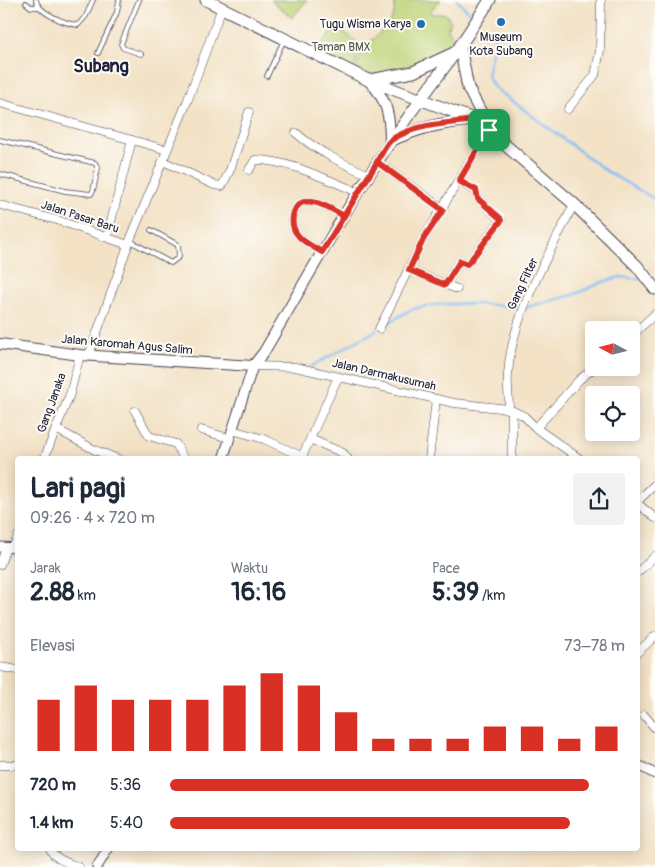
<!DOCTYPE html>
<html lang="id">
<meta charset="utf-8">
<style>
body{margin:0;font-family:Pangolin,sans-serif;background:#f2f2f3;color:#1f2937;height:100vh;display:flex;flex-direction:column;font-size:19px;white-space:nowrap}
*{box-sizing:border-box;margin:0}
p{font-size:16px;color:#747a83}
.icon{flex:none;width:28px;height:28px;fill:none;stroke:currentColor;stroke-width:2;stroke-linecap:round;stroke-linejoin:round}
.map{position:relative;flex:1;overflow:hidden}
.panel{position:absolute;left:15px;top:456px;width:625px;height:395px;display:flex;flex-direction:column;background:#fff;border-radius:5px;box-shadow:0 2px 12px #0003}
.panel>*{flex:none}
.needle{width:32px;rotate:277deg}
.buttons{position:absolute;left:585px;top:321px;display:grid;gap:10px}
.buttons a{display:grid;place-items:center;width:55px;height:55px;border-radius:5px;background:#fff;box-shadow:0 2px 12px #0003;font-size:25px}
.pin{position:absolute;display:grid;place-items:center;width:42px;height:42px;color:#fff;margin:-21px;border-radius:10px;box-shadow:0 2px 8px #0006}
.round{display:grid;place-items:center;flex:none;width:52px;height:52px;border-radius:5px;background:#f2f2f3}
.overview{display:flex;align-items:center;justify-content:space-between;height:85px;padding:0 15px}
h1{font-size:28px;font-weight:700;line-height:38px}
.metrics{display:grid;grid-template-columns:repeat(3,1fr);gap:8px;height:85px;padding:5px 15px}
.metrics div{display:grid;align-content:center}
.metrics b{font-size:25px;font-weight:700}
.metrics small{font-size:14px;font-weight:400}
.metrics p{font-size:14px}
.chart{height:140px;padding:10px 15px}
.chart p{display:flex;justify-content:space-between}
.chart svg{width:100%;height:90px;margin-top:5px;stroke:#d93025;stroke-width:6}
ul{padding:0 15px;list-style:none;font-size:16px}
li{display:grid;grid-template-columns:80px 60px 1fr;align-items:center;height:38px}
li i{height:12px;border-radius:6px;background:#d93025}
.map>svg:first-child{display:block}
</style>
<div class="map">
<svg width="655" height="867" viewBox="0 0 655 867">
<rect width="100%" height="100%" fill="#fdfcf7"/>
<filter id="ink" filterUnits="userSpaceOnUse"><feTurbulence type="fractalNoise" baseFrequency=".02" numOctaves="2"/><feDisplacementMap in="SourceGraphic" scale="10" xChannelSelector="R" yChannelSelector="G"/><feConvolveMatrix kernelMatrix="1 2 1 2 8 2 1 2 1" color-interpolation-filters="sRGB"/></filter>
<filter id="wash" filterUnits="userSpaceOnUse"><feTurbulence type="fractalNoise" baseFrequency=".0096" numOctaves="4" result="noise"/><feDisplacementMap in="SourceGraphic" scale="20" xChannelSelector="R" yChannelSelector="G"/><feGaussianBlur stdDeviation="1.12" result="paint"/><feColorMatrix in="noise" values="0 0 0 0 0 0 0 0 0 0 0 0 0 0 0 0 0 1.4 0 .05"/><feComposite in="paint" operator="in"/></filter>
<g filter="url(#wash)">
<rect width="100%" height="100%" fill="#f3e2c6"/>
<g fill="#bdd377" stroke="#707a59">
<path d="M 271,0 L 307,0 L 292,18 Z"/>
<path d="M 401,0 L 441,0 L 431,10 L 432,14 L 446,14 L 451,22 L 447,29 L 454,37 L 463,34 L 451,49 L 411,68 L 370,76 L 355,69 C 359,63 361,54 366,47 C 377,31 398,25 394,2 Z"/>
<path d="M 341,30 L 363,46 L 353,69 L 316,51 L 332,31 Z"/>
</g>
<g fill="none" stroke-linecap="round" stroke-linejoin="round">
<g stroke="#81bdf3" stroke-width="2.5">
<path d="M 457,0 L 473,16"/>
<path d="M 483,26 L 495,37 L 487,76 L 495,88 L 609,173 L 655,199"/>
<path d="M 527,307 L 573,295 L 605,281 L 620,277 L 641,279"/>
<path d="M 382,327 C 391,322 400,315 409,311 C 434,300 494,304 521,308"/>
<path d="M 310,367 L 377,330"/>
</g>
</g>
</g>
<g filter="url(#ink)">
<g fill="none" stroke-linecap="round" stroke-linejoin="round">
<defs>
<g id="service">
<path d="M 36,0 C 38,13 66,24 78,25 L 86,16 L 93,0"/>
<path d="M 139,0 L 121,44 L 123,48 L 141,54"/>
<path d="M 26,3 L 31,7 L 38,7"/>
<path d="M 98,53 L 117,12 L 119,0"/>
<path d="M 267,76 L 284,40"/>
<path d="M 0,140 L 95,163 L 98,168 L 93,191 L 91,194 L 65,191 L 0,174"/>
<path d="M 130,241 L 171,263 L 179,257 L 178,245 L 151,230"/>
</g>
<g id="minor">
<path d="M 0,103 L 132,140 L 107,237"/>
<path d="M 568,109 L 595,75 L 600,51 L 601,0"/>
<path d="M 296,133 C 318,152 342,163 369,175"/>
<path d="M 132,140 L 167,150"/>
<path d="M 163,161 L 214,185 L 222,186 L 230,170 L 249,112"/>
<path d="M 377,162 L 443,209"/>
<path d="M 249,170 L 255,160 C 286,159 330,181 358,192"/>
<path d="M 0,205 L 60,221 L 128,245 L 89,355"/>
<path d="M 128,245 L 187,102 L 222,7"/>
<path d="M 322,252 C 314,247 302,242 297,234 C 293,229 292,222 293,216 C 298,188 330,208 344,216"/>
<path d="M 409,270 L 457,289"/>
<path d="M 445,285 L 460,261 L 467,264 L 470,261 L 501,220 L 478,199 L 476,191 L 459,181"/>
<path d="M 379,329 L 424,238 L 489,130"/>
<path d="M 631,336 L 655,314"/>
<path d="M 253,366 L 295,367 L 454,403 L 509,409 L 524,416 L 536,428 L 580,459"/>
<path d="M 509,409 C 509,397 507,386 508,374 C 512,314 548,257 574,204"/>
<path d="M 135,411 L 149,436 L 176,444 L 184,459"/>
<path d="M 536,428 L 579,380 L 594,368"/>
<path d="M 56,429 L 95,450 L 118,459"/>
<path d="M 201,430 L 229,438"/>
<path d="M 232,430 L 264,439 L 301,456"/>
<path d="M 310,439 L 343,453 L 348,459"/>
<path d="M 44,459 L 70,394 L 80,355"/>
<path d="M 301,459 L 338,377"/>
<path d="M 429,459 L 436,399"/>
<path d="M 512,459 L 512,411"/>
<path d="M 638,501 L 655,484"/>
<path d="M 638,504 L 655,518"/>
<path d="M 13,548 L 18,536"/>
<path d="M 0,565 L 6,548"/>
<path d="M 638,572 L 655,556"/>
<path d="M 638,652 L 655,636"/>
<path d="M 0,667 L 18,670"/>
<path d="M 644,715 L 655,728"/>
<path d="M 0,765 L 18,765"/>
<path d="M 50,849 C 54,859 69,863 79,867"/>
</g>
<g id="tertiary">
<path d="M 223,459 L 253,366"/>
<path d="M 0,547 L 18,548"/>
<path d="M 638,765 L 655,774"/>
<path d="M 97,867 L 108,849"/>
</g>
<g id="secondary">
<path d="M 369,81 C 387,99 390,116 390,141"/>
<path d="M 0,344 L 80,355 L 253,366 L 264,352 C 314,266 362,179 421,99"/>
</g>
<g id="primary">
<path d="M 206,0 L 368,80 L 476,120 L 574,204 L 637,266 L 655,289"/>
<path d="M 460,46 L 468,88 L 488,126"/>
<path d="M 370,80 L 413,72 L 454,53"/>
<path d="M 421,99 L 460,46 L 490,0"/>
<path d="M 390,141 C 418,128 441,123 472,120"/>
</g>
</defs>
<use href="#service" stroke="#413f50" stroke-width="5.5"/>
<use href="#minor" stroke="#413f50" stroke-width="9"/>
<use href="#tertiary" stroke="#413f50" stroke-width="11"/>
<use href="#secondary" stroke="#413f50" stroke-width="12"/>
<use href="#primary" stroke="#413f50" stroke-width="13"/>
<use href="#service" stroke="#fff" stroke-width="4"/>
<use href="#minor" stroke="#fff" stroke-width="8"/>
<use href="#tertiary" stroke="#fff" stroke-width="9"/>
<use href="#secondary" stroke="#fff" stroke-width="10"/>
<use href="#primary" stroke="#fff" stroke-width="11"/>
</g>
</g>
<g fill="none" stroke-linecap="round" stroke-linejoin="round" filter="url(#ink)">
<defs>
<path id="route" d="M 489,130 L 476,120 C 448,123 415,124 391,140 C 384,146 378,161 373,169 C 357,195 341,221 325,247 L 322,252 C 314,247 302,242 297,234 C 293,229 292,222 293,216 C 298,188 330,208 344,216 L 377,162 L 443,210 L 424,238 L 409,270 L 445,285 L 460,261 L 467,264 L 470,261 L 501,221 L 500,218 L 478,199 L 476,190 L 459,181 L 489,130"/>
</defs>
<use href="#route" stroke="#fff" stroke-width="10"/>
<use href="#route" stroke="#d93025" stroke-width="6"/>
</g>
<g fill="#1f6fb2" stroke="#fdfcf7" stroke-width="2">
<circle cx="501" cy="22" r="5"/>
<circle cx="421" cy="24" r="5"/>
</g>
<g text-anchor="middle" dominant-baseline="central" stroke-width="4" stroke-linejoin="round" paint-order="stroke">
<g font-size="12" fill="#22223b" stroke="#fdfcf7" text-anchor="end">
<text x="411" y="24">Tugu Wisma Karya</text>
<text x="501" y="37" text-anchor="middle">Museum<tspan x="501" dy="14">Kota Subang</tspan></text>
</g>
<g font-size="12" fill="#50574d" stroke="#fdfcf7">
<text x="341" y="47">Taman BMX</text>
</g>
<g font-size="12" fill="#22223b" stroke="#fdfcf7">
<text transform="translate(80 217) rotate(18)">Jalan Pasar Baru</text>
<text transform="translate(523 284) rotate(-65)">Gang Filter</text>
<text transform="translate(127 345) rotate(5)">Jalan Karomah Agus Salim</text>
<text transform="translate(384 375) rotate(13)">Jalan Darmakusumah</text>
<text transform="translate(52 403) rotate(-70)">Gang Janaka</text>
</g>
<g font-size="18" font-weight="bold" fill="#22223b" stroke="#fdfcf7">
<text x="101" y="66">Subang</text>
</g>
</g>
</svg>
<div class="buttons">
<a><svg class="needle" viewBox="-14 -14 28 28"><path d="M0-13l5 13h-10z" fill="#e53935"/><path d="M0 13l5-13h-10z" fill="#747a83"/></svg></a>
<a><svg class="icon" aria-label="locate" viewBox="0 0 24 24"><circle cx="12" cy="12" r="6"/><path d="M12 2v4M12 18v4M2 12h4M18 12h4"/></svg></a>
</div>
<div class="pin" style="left:489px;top:130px;background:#1e9e55"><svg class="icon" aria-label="arrive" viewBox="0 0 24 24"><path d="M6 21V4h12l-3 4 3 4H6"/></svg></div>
<section class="panel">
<div class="overview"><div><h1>Lari pagi</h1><p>09:26 · 4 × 720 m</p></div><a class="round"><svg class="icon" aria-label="share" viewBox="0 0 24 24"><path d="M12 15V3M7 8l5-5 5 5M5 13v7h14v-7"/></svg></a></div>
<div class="metrics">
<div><p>Jarak</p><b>2.88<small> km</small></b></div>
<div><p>Waktu</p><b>16:16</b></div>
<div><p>Pace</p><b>5:39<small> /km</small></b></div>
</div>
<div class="chart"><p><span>Elevasi</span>73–78 m</p>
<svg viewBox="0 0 160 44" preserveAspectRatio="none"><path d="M5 44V19M15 44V12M25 44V19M35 44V19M45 44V19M55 44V12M65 44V6M75 44V12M85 44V25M95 44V38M105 44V38M115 44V38M125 44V32M135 44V32M145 44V38M155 44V32"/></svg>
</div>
<ul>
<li><b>720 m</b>5:36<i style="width:92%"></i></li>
<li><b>1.4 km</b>5:40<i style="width:88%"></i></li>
</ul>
</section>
</div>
